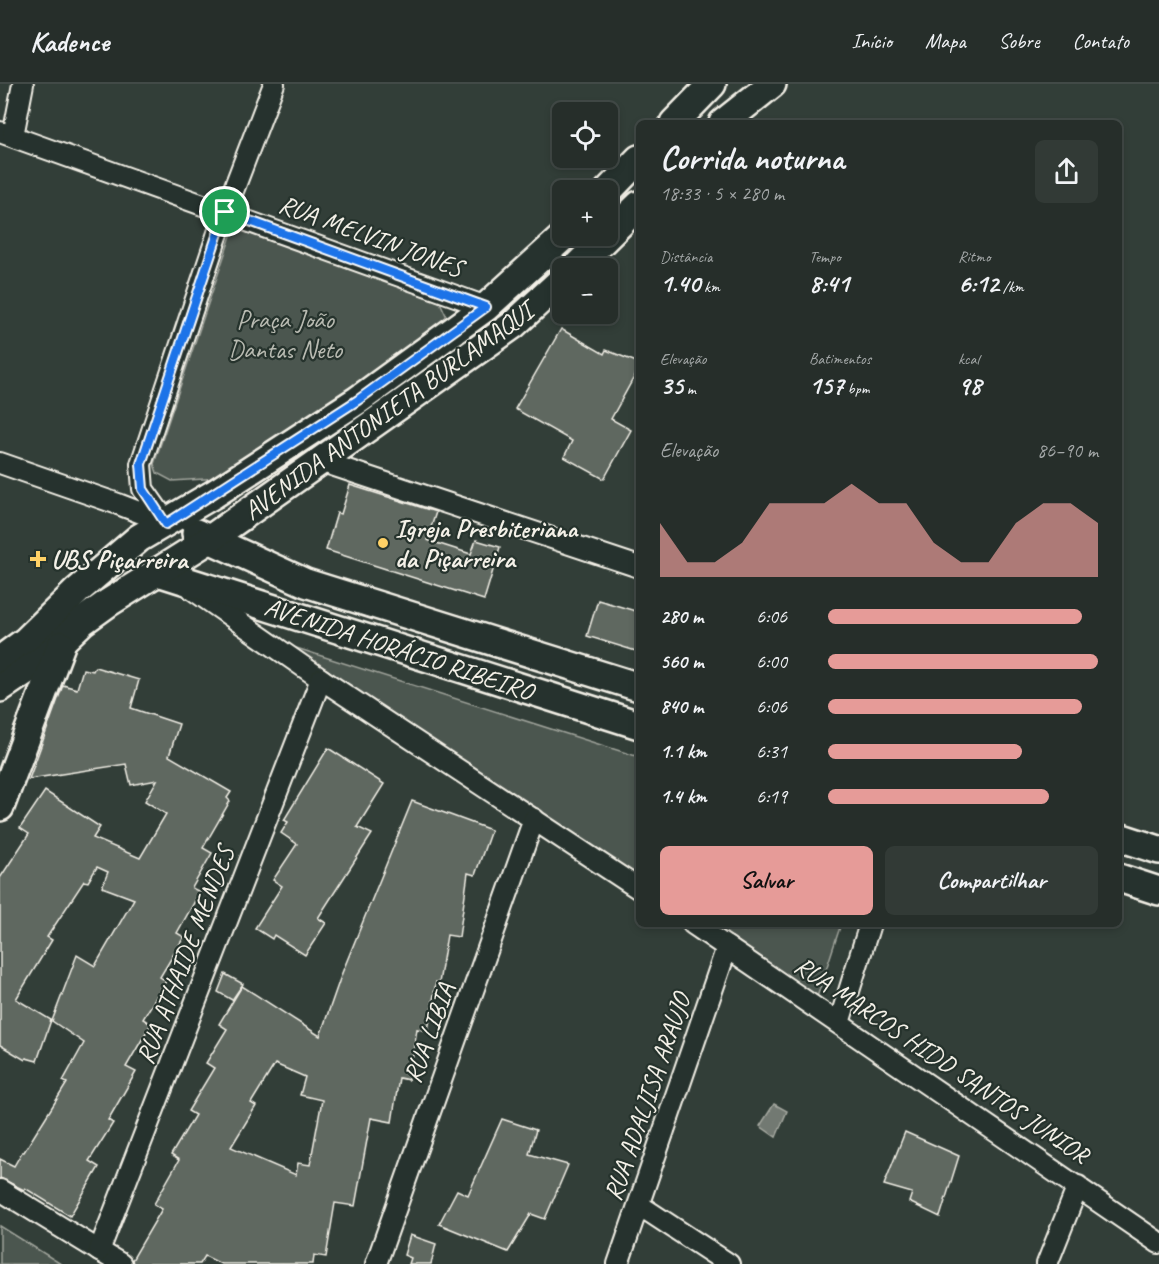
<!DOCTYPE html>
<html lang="pt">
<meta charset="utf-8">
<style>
body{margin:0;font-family:Caveat,sans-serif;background:#323a36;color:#f1f3f6;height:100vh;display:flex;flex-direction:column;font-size:22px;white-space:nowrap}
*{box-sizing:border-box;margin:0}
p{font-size:20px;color:#a4a8a8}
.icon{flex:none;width:33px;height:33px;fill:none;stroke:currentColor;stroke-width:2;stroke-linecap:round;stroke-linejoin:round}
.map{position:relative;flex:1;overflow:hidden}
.details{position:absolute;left:636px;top:36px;width:486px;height:807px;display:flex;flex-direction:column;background:#262e2a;border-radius:9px;box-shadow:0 3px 9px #0003,0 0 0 2px #424a47}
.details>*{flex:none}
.controls{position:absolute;left:552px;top:18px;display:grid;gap:12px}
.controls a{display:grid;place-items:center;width:66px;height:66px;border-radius:9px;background:#262e2a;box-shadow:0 3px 9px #0003,0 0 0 2px #424a47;font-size:30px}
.pin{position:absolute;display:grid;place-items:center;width:51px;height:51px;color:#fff;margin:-26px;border:3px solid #fff;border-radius:50%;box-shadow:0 2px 6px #0007}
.round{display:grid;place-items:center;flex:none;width:63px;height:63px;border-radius:9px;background:#323a36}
.head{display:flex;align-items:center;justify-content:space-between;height:102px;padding:0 24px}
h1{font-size:33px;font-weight:600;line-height:45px}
.metrics{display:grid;grid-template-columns:repeat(3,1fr);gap:9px;height:102px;padding:6px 24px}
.metrics div{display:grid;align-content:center}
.metrics b{font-size:26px;font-weight:600}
.metrics small{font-size:16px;font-weight:400}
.metrics p{font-size:16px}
.chart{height:168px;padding:12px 24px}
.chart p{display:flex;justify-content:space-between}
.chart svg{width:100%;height:108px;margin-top:6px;fill:#e69b98;opacity:.7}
.primary-button{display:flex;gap:12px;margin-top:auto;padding:12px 24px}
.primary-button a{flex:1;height:69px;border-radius:9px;background:#e69b98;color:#111;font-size:24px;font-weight:600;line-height:69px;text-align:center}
.primary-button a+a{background:#323a36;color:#f1f3f6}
ul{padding:0 24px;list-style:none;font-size:20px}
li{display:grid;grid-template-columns:96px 72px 1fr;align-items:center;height:45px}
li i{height:15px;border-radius:8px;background:#e69b98}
header{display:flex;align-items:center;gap:36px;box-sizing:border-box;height:84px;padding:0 30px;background:#262e2a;border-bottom:2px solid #424a47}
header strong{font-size:28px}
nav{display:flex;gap:33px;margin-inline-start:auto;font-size:21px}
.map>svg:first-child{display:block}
</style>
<header>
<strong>Kadence</strong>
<nav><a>Início</a><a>Mapa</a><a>Sobre</a><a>Contato</a></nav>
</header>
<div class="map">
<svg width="1159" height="1180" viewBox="0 0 1159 1180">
<rect width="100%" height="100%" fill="#323e38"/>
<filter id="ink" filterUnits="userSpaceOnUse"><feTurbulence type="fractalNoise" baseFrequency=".0167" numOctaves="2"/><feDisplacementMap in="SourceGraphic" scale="12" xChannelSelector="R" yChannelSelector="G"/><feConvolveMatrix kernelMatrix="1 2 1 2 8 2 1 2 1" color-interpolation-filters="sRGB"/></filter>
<g filter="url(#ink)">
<g fill="#4c564f" stroke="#a0a49c" stroke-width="1.5">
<path d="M 234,143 L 440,218 L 450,240 L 220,394 L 172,397 L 157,389 L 154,380 Z"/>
<path d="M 287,561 L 639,673 L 639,797 Z"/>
<path d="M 703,840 L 841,840 L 816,916 Z"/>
<path d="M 0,1142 L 61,1180 L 0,1180 Z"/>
</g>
<path fill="#727972" stroke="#a6a9a1" stroke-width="1.5" d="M 774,1020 L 787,1027 L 776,1053 L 760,1042 Z"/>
<g fill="#5f6861" stroke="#f4f1e8" stroke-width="1.5" fill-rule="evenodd">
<path d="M 561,245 L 604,270 L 606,266 L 639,279 L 639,284 L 611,335 L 631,346 L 604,395 L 564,373 L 572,357 L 515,325 Z"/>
<path d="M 350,401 L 436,428 L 427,456 L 471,470 L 476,456 L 500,463 L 484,516 L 326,466 L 337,429 L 341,430 Z"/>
<path d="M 598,516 L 639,528 L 639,568 L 587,552 Z"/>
<path d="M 95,583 L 139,596 L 131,624 L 179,640 L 169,672 L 231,708 L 227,714 L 230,717 L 203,764 L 212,769 L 192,804 L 200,808 L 177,849 L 184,853 L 160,893 L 166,897 L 143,935 L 151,940 L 126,983 L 136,988 L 108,1036 L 113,1039 L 89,1077 L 99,1083 L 70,1132 L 25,1104 L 24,1106 L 0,1094 L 0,1075 L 14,1082 L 22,1068 L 24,1068 L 67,999 L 63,997 L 84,959 L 52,937 L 77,871 L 95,882 L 134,815 L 102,803 L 108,788 L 97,783 L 88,798 L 84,797 L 47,853 L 52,856 L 16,915 L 51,936 L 37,977 L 26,974 L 25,976 L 0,961 L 0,794 L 29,750 L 20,744 L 45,707 L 100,743 L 93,754 L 140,774 L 166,730 L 145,717 L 157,696 L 131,701 L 126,680 L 29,695 L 63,601 L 77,605 L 83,585 L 93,587 Z"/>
<path d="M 328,664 L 384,700 L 357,743 L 372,750 L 318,834 L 326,839 L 305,871 L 274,851 L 272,855 L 255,844 L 282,802 L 273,796 L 297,760 L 281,749 L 288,738 L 284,736 Z"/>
<path d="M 412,717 L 491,746 L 475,791 L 468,789 L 459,853 L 447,851 L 439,899 L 436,898 L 428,947 L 417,945 L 409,996 L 399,994 L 392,1038 L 371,1034 L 355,1122 L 335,1119 L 326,1173 L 314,1171 L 313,1180 L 221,1180 L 205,1172 L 200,1180 L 133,1180 L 132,1176 L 162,1125 L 154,1120 L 179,1076 L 171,1071 L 195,1031 L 188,1027 L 214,984 L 206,979 L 227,945 L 219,940 L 242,902 L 320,952 L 342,889 ZM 275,980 L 305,993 L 300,1011 L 322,1016 L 310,1081 L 298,1079 L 296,1091 L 231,1063 L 256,1022 L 251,1019 Z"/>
<path d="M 225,890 L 243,900 L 232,916 L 218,908 Z"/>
<path d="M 502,1035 L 536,1046 L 529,1070 L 568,1081 L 545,1135 L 531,1130 L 508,1168 L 439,1140 L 457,1106 L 468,1111 Z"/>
<path d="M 905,1048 L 959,1072 L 940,1133 L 909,1118 L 912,1109 L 884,1101 Z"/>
<path d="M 410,1151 L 436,1160 L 431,1180 L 409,1180 L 411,1174 L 404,1171 Z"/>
</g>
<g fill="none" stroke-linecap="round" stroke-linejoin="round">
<defs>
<g id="street">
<path d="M 0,48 L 486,223"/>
<path d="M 13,52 L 23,0"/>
<path d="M 323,378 L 639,483"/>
<path d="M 0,379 L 118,420 L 167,439"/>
<path d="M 167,439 L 143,405 L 141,380 L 225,128 L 274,0"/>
<path d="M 192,505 L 321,595 L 639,805"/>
<path d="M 693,840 L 1159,1159"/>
<path d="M 839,939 L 870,840"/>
<path d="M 0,1106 L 121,1180"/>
<path d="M 639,1121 L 729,1180"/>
<path d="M 99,1167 L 321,595"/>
<path d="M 376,1180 L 534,735"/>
<path d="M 618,1180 L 727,863"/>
<path d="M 1047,1180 L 1078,1102"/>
</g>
<g id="secondary">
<path d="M 674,39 L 712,0"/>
<path d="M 723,39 L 772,0"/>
<path d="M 608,107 L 639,75"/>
<path d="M 575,184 L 639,121"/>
<path d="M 196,449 L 306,499 L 639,603"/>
<path d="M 158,488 L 639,641"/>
<path d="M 0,576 L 26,557 L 77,507 L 139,454 L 214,410 L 358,316 L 486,223 L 564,152"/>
<path d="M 0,604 L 43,575 L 83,537 L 108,519 L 210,455 L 513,241 L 562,196"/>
<path d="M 0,723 L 61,561"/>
<path d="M 1119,753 L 1159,766"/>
<path d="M 1119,794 L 1159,807"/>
</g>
</defs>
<use href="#street" stroke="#f4f1e8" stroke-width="24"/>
<use href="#secondary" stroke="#f4f1e8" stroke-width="32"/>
<use href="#street" stroke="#26332d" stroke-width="20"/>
<use href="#secondary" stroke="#26332d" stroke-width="27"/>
</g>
</g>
<g fill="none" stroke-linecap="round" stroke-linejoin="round" filter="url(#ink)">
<defs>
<path id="route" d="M 225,128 L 486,223 L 358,316 L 166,440 L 143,405 L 141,380 Z"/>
</defs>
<use href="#route" stroke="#fff" stroke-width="12"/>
<use href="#route" stroke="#1a73e8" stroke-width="8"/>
</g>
<g fill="#ffd166" stroke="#26332d" stroke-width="2">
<circle cx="383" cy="459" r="6"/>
<path d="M35 466h6v6h6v6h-6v6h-6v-6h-6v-6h6z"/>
</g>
<g text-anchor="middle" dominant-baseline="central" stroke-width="4.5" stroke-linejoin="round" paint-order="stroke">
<g font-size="26" fill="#f4f1e8" stroke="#26332d">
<text transform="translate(371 152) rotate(20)">RUA MELVIN JONES</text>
<text transform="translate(388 327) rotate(-36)">AVENIDA ANTONIETA BURLAMAQUI</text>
<text transform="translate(399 565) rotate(18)">AVENIDA HORÁCIO RIBEIRO</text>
<text transform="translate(185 871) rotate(-69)">RUA ATHAIDE MENDES</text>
<text transform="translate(429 949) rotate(-70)">RUA LIBIA</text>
<text transform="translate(942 976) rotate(34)">RUA MARCOS HIDD SANTOS JUNIOR</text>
<text transform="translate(647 1013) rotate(-71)">RUA ADALJISA ARAUJO</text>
</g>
<g font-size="26" fill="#b9bbb2" stroke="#26332d">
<text x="285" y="235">Praça João<tspan x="285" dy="30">Dantas Neto</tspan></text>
</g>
<g font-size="26" font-weight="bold" fill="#f4f1e8" stroke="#26332d" text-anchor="start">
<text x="395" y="444">Igreja Presbiteriana<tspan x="395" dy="30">da Piçarreira</tspan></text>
<text x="51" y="475">UBS Piçarreira</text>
</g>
</g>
</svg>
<div class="controls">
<a><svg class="icon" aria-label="locate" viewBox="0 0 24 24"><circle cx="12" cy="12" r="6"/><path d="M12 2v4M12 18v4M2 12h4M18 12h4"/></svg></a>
<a>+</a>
<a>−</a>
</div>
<div class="pin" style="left:225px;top:128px;background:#1e9e55"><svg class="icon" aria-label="arrive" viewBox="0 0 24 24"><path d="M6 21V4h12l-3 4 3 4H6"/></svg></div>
<section class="details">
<div class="head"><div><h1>Corrida noturna</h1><p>18:33 · 5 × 280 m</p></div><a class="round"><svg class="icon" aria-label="share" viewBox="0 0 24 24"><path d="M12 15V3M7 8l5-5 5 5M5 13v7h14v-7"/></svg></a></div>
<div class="metrics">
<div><p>Distância</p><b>1.40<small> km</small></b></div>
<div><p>Tempo</p><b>8:41</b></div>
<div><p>Ritmo</p><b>6:12<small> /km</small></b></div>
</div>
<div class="metrics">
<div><p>Elevação</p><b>35<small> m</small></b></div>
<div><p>Batimentos</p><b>157<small> bpm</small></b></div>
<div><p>kcal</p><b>98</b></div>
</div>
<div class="chart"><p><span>Elevação</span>86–90 m</p>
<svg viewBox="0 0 160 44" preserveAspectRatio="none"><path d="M0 44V22L10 38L20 38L30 30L40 14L50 14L60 14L70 6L80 14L90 14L100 30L110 38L120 38L130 22L140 14L150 14L160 22V44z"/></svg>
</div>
<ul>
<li><b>280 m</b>6:06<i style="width:94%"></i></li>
<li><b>560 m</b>6:00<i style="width:100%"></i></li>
<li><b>840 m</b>6:06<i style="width:94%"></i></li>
<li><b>1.1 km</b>6:31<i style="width:72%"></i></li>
<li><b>1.4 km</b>6:19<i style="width:82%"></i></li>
</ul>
<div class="primary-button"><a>Salvar</a><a>Compartilhar</a></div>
</section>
</div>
